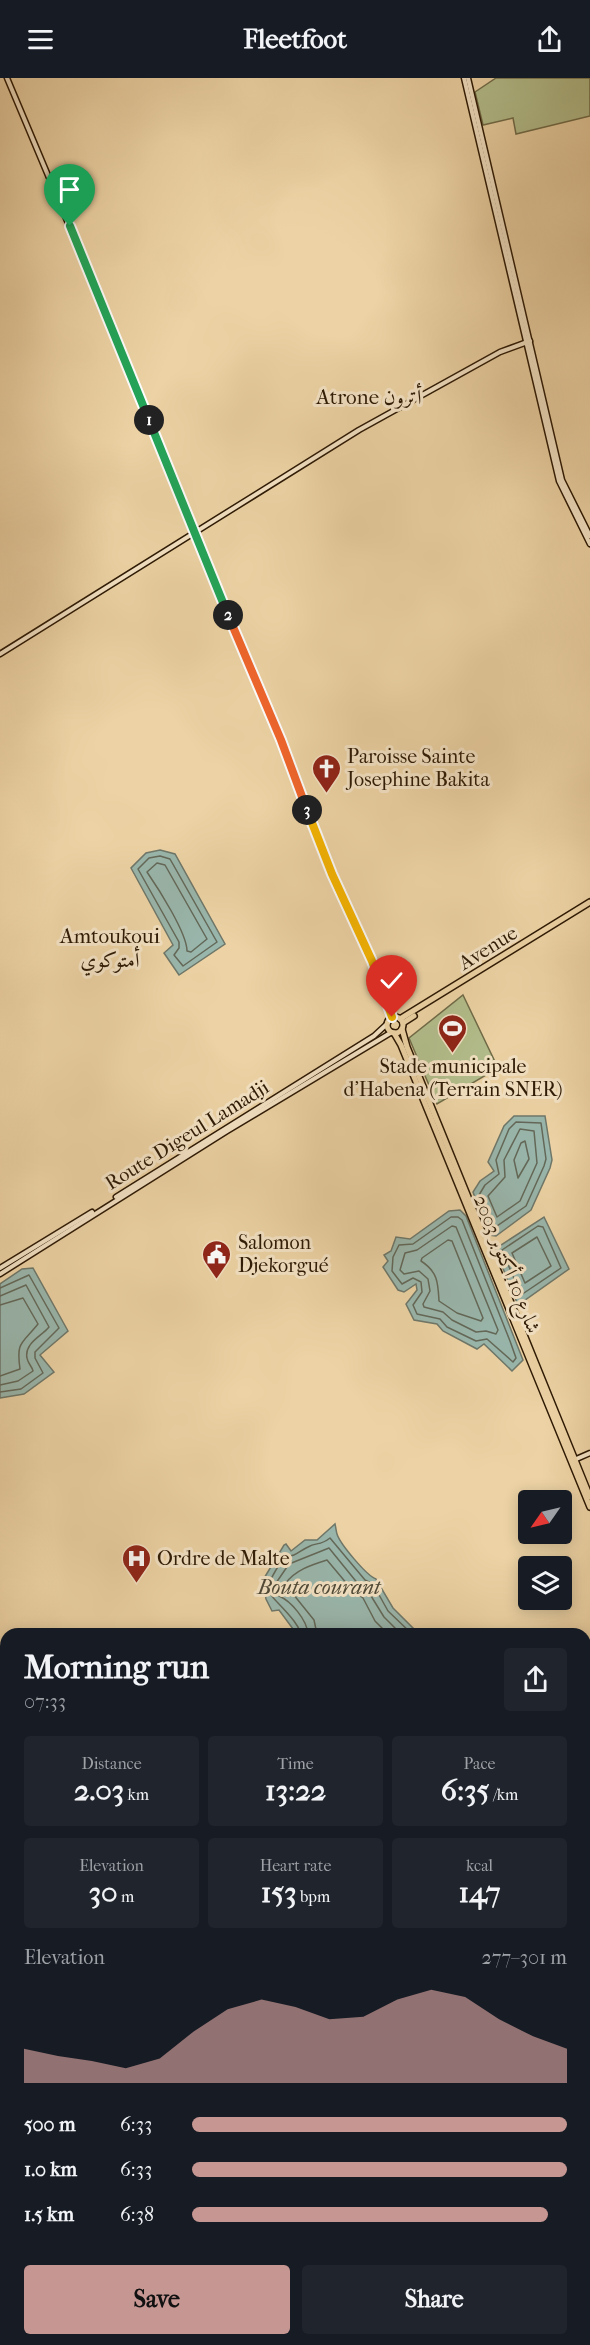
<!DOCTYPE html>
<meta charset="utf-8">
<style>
body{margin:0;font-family:"IM FELL French Canon",Amiri,serif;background:#20242c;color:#f1f3f6;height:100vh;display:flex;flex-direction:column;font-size:22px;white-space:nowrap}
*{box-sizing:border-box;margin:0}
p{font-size:20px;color:#9ea1a6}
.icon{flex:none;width:33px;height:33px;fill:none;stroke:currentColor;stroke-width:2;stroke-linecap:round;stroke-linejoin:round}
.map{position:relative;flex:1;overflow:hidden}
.panel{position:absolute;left:0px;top:1550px;width:591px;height:718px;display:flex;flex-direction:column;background:#171b24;border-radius:18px 18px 0 0;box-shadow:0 3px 15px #0003}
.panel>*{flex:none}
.needle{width:39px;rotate:236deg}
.controls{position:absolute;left:518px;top:1412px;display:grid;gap:12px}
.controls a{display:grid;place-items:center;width:54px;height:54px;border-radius:6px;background:#171b24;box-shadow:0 3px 15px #0003;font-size:30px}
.pin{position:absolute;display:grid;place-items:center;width:51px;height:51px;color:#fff;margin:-62px -26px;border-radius:50% 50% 50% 0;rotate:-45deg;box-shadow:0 0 6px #0007}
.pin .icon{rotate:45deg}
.km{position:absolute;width:30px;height:30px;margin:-15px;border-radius:50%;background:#222;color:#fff;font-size:16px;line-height:30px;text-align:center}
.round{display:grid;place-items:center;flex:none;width:63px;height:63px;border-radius:6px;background:#20242c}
.head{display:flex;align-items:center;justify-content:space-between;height:102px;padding:0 24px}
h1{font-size:33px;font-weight:700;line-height:45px}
.metrics{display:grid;grid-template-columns:repeat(3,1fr);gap:9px;height:102px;padding:6px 24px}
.metrics div{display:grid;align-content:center;border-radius:6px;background:#20242c;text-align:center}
.metrics b{font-size:30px;font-weight:700}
.metrics small{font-size:16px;font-weight:400}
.metrics p{font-size:16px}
.chart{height:168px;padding:12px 24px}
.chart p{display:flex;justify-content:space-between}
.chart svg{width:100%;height:108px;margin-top:6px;fill:#c59692;opacity:.7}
.action{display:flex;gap:12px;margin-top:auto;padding:12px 24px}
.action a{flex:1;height:69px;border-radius:6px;background:#c59692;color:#111;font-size:24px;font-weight:700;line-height:69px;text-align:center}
.action a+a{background:#20242c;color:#f1f3f6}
ul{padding:0 24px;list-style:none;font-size:20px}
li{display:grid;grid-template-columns:96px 72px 1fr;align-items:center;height:45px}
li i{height:15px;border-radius:8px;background:#c59692}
header{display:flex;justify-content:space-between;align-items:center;height:78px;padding:0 24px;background:#171b24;font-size:27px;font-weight:700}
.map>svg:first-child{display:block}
</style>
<header><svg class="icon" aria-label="menu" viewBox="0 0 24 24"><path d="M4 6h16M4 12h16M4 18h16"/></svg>Fleetfoot<svg class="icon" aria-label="share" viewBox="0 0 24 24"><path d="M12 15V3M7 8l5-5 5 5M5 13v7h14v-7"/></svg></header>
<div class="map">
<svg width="590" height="2267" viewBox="0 0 590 2267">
<rect width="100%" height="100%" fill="#ecd2a4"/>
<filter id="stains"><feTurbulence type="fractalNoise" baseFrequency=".00333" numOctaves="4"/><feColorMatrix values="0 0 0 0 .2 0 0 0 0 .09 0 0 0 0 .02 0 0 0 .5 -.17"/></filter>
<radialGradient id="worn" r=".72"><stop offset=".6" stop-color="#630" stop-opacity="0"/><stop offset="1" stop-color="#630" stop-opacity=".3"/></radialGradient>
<g fill="#b2bd8b" stroke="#706b48" stroke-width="1.5">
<path d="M 496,0 L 590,0 L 590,38 L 516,56 L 513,40 L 483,47 L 475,14 Z"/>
<path d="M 463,917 L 498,990 L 437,1026 L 409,960 Z"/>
</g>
<g fill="#99b6ac" stroke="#6e7769" stroke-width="1.5">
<path d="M 160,772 L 175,776 L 225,866 L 179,897 L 164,875 L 173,867 L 131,790 L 146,775 Z"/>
<path d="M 514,1038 L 545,1038 L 552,1082 L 550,1090 L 531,1132 L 496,1158 L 489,1157 L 473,1114 L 480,1103 L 494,1093 L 488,1084 L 504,1048 Z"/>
<path d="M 460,1132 L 466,1138 L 523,1282 L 512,1293 L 484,1266 L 477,1271 L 443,1253 L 437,1246 L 414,1242 L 406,1226 L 417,1212 L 416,1206 L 404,1214 L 398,1212 L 383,1189 L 388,1183 L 384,1177 L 391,1173 L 396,1159 L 410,1161 L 449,1133 Z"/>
<path d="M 544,1139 L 569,1191 L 518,1227 L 495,1171 Z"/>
<path d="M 33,1190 L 68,1253 L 40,1277 L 54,1294 L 24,1316 L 0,1320 L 0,1206 L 22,1191 Z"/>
<path d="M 335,1446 C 336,1450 336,1453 337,1456 C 340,1466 367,1498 376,1501 L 393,1530 L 418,1555 L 296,1555 L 279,1532 L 272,1533 L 266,1521 L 263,1502 L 284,1467 L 286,1466 L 291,1473 L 305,1462 L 317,1462 Z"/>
<path d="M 0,2114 L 6,2115 L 6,2233 L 0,2226 Z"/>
</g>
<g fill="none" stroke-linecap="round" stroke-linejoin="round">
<g stroke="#636858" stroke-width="1.5">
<path d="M 160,778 L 170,781 L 217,864 L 183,888 L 174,877 L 179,870 L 179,864 L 138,791 L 149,780 Z"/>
<path d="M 157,785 L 165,787 L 207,861 L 191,874 L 187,873 C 187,855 158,810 147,794 Z"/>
<path d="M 516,1044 L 541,1045 L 546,1081 L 544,1088 L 526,1128 L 494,1150 L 479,1117 L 485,1107 L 499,1096 L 496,1082 L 509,1051 Z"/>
<path d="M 520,1051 L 534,1053 L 537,1085 L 520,1123 L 497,1139 L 488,1118 L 505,1099 L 504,1082 Z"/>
<path d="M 525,1063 L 529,1081 L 518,1100 L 514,1082 L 521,1065 Z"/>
<path d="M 451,1139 L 458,1139 L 462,1142 L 510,1263 L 516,1280 L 513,1284 L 487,1261 L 476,1263 L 447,1249 L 440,1241 L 417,1236 L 413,1227 L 422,1214 L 421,1204 L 413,1200 L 402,1206 L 392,1193 L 393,1179 L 399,1167 L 413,1166 Z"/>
<path d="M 452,1148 L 456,1149 L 498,1252 L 496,1256 L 486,1253 L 476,1254 L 452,1242 L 443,1234 L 424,1229 L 423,1226 L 430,1213 L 428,1201 L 419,1193 L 404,1196 L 400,1192 L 405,1175 L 417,1172 Z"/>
<path d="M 538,1148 L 543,1149 L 561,1190 L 521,1217 L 502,1172 Z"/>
<path d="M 537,1159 L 551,1188 L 525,1205 L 512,1175 Z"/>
<path d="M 448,1162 L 452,1163 L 483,1240 L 481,1243 L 457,1235 L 439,1223 C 438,1205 438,1194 421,1183 L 422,1180 Z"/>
<path d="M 0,1210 L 29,1197 L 59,1250 L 35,1274 L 35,1280 L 43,1295 L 21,1311 L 0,1314"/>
<path d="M 0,1218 L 26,1207 L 49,1249 C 42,1258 24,1265 27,1280 C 28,1286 32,1288 33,1293 L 18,1303 L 0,1307"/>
<path d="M 0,1227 L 23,1220 L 38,1246 C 22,1266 16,1263 20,1291 L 0,1298"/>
<path d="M 300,1556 C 300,1550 297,1548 294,1543 C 268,1510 257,1519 285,1478 C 296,1479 299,1473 308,1469 C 316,1464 320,1468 330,1460 L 365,1502 L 373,1506 L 388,1533 L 412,1556"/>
<path d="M 308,1556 C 307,1542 291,1523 279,1518 L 276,1505 L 289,1486 L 329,1470 L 359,1507 L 368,1513 L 384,1539 L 401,1556"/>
<path d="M 317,1556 L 314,1542 L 285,1506 C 295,1492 311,1487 327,1482 L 353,1513 L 363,1520 L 375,1543 L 388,1556"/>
</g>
<path stroke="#6e7769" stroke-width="1.5" d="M 0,2040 L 2,2039"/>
<defs>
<g id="secondary">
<path d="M 7,0 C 118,263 228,528 331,794 C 343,824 358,853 371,882 C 379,900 385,921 392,939"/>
<path d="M 464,0 L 559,403 L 590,466"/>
<path d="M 468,0 L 562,402 L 590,458"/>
<path d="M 0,576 L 359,352 L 500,274 L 530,263"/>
<path d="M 116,1119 L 374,958 L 388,945"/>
<path d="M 0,1190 L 92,1134"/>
<path d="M 0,1196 L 227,1053 L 392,954"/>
<path d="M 574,1382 L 590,1375"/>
<path d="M 585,1594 L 590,1590"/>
<path d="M 585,1599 L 590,1596"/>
<path d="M 0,1810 L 6,1817"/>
<path d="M 0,1911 L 6,1905"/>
<path d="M 0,2035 L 6,2030"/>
<path d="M 0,2043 L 6,2038"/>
<path d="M 338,2262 L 341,2267"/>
</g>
<g id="highway">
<circle cx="395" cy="947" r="8"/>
<path d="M 400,941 L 590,824"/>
<path d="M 403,945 L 414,938"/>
<path d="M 402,951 L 407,969 L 590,1419"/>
<path d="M 394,955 L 401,967 L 590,1429"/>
<path d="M 585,2255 L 590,2252"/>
<path d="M 566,2267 L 574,2262"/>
<path d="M 576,2267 L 583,2262"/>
</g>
</defs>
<use href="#secondary" stroke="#2d1904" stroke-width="7"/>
<use href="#highway" stroke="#2d1904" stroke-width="8"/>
<use href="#secondary" stroke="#f3e2c4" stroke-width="4"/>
<use href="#highway" stroke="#ecd2a4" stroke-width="5"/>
</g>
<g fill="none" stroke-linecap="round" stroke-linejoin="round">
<defs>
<path id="split-1" d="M 70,148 L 149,342"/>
<path id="split-2" d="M 149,342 L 228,537"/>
<path id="split-3" d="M 228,537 L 281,662 L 307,732"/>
<path id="split-4" d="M 307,732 L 332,796 L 372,883 L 392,939"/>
</defs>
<use href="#split-1" stroke="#fff" stroke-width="12"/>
<use href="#split-2" stroke="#fff" stroke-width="12"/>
<use href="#split-3" stroke="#fff" stroke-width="12"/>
<use href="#split-4" stroke="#fff" stroke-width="12"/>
<use href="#split-1" stroke="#22a559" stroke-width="8"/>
<use href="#split-2" stroke="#22a559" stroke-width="8"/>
<use href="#split-3" stroke="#f0652b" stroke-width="8"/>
<use href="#split-4" stroke="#f5b400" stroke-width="8"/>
</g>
<defs>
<symbol id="church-pin" viewBox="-11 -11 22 30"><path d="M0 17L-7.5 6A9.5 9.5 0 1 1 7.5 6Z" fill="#8f2418" stroke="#f3e2c4"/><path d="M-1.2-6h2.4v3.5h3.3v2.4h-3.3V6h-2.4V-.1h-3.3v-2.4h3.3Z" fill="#fff"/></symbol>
<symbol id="stadium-pin" viewBox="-11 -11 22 30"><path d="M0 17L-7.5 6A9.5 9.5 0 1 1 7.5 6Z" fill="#8f2418" stroke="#f3e2c4"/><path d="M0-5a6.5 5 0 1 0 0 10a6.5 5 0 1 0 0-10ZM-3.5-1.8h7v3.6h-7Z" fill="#fff"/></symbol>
<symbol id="civic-pin" viewBox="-11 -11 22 30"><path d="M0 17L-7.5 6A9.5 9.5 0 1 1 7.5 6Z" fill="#8f2418" stroke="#f3e2c4"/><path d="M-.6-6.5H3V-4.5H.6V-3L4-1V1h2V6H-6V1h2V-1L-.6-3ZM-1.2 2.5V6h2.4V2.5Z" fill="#fff"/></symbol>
<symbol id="hospital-pin" viewBox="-11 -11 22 30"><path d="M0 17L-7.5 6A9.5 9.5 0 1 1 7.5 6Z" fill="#8f2418" stroke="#f3e2c4"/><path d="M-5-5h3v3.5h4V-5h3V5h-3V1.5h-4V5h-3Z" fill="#fff"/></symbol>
</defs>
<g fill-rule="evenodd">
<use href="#church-pin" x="310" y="674" width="33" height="45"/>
<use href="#stadium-pin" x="436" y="934" width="33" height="45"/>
<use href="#civic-pin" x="200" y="1160" width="33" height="45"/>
<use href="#hospital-pin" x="120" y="1464" width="33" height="45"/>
</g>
<g text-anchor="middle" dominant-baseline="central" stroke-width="6" stroke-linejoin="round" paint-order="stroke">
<g font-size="20" fill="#2d1904" stroke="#f3e2c4" text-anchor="start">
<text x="347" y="678">Paroisse Sainte<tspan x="347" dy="23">Josephine Bakita</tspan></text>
<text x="453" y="988" text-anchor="middle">Stade municipale<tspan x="453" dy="23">d'Habena (Terrain SNER)</tspan></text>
<text x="238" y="1164">Salomon<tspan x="238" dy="23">Djekorgué</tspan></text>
<text x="157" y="1480">Ordre de Malte</text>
</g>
<g font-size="20" fill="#2d1904" stroke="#f3e2c4">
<text transform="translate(488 870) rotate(-32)">Avenue</text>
<text transform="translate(187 1057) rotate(-32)">Route Digeul Lamadji</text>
<text transform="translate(507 1186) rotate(68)">شارع 10 أكتوبر 2003</text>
</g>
<g font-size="21" fill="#2d1904" stroke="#f3e2c4">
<text x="369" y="319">Atrone أترون</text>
<text x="110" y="858">Amtoukoui<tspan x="110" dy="24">أمتوكوي</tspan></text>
</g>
<g font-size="21" font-style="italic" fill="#4d4836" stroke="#f3e2c4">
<text x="319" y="1509">Bouta courant</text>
</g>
</g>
<rect width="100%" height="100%" filter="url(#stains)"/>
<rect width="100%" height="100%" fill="url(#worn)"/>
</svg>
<div class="controls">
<a><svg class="needle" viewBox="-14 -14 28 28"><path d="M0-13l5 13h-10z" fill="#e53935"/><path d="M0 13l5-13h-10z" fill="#9ea1a6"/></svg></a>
<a><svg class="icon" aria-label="layers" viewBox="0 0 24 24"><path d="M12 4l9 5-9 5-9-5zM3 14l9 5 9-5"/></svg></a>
</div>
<div class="pin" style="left:70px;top:148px;background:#1e9e55"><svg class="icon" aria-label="arrive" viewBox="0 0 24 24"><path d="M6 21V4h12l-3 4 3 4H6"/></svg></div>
<div class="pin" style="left:392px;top:939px;background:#d93025"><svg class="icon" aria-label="check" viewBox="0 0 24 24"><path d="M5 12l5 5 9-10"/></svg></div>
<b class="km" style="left:149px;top:342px">1</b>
<b class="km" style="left:228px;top:537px">2</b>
<b class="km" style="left:307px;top:732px">3</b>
<section class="panel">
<div class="head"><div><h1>Morning run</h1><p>07:33</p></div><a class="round"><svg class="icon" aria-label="share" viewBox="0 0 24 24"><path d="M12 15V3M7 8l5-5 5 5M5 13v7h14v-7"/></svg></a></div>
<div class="metrics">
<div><p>Distance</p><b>2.03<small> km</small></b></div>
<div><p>Time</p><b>13:22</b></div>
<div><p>Pace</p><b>6:35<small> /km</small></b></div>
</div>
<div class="metrics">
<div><p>Elevation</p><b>30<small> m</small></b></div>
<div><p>Heart rate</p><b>153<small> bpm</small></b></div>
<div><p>kcal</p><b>147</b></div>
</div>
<div class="chart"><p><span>Elevation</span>277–301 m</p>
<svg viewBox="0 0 160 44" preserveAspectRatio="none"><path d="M0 44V30L10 33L20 35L30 38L40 34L50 23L60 14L70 10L80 13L90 18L100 17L110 10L120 6L130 9L140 18L150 25L160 30V44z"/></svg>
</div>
<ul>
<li><b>500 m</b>6:33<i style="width:100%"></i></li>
<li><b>1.0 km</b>6:33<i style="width:100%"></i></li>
<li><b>1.5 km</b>6:38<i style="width:95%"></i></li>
</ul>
<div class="action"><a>Save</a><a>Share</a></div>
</section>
</div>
